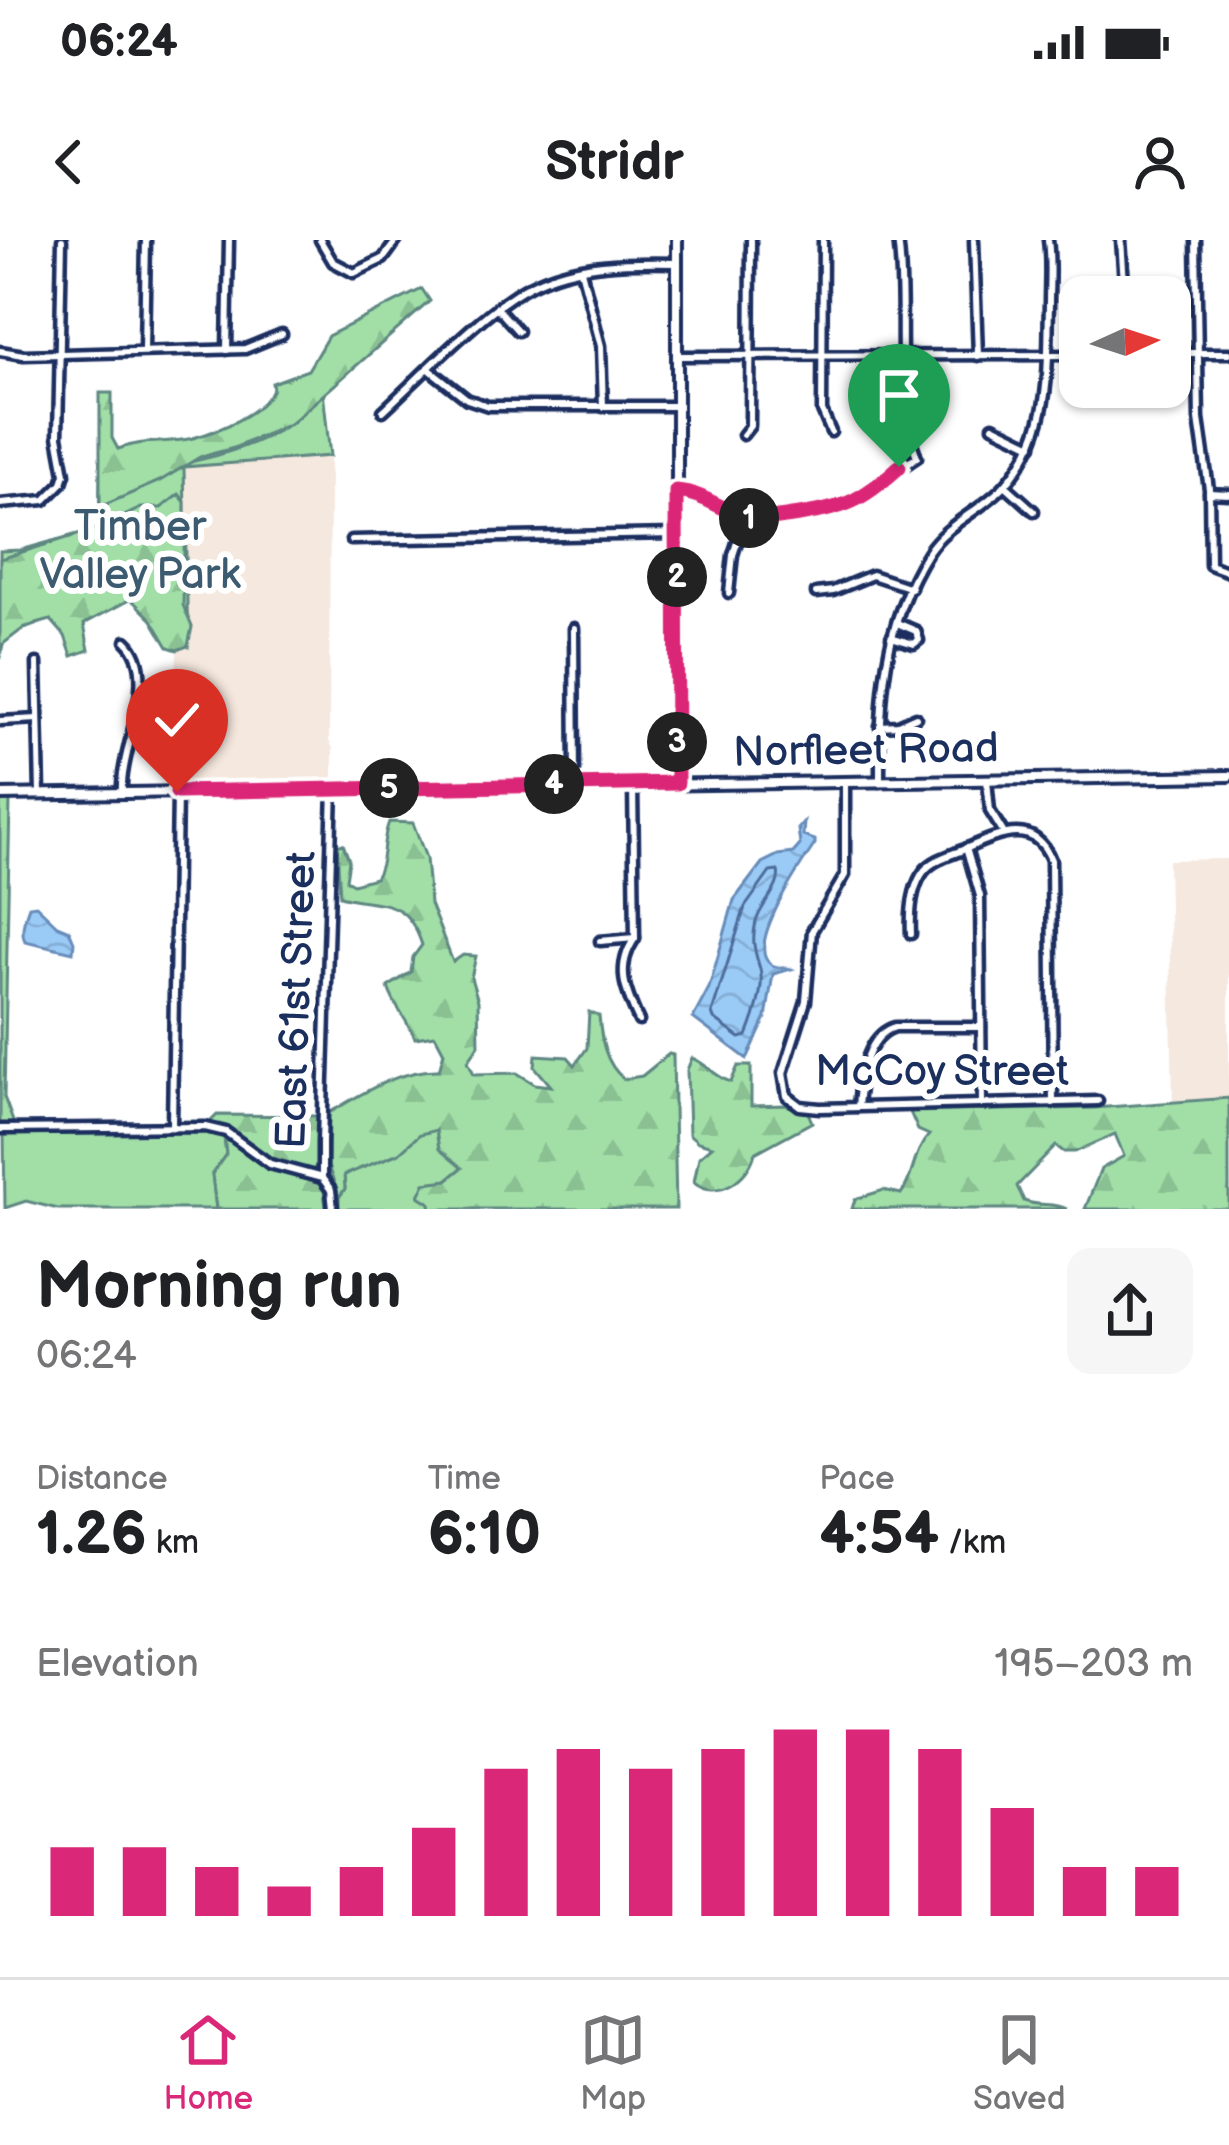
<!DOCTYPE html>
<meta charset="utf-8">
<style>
body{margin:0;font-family:"Balsamiq Sans",sans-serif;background:#f6f6f6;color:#202124;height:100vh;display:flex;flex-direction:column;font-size:45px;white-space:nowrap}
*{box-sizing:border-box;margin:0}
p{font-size:39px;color:#757577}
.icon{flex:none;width:66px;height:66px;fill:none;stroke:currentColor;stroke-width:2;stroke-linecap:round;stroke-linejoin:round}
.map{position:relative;height:969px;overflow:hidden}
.drawer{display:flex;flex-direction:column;background:#fff;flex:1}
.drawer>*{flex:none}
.needle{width:78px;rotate:87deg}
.buttons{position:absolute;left:1059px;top:36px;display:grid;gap:24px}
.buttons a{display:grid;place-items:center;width:132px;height:132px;border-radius:24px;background:#fff;box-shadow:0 3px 9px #0004;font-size:60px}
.pin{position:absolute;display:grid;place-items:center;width:102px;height:102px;color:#fff;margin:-123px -51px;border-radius:50% 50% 50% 0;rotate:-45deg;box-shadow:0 0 12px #0007}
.pin .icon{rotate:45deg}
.km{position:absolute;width:60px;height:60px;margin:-30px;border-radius:50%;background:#222;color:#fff;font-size:33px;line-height:60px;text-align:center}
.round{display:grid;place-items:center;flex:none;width:126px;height:126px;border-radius:24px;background:#f6f6f6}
.headline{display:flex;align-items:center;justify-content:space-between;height:204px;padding:0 36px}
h1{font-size:66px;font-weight:800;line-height:90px}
.metrics{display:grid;grid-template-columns:repeat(3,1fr);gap:18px;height:204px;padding:12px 36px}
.metrics div{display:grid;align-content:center}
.metrics b{font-size:60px;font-weight:800}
.metrics small{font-size:33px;font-weight:400}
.metrics p{font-size:33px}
.chart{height:336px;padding:24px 36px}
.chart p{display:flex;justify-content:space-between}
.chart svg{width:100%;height:216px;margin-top:12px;stroke:#db2777;stroke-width:6}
.status{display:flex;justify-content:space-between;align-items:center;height:84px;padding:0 60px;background:#fff;direction:ltr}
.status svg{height:33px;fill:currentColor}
header{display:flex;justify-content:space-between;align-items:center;height:156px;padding:0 36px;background:#fff;font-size:54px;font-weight:800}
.tabs{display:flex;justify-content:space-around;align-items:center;height:168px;border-top:3px solid #e0e0e0;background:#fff;font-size:33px;color:#757577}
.tabs a{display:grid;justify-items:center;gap:6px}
.tabs .selected{color:#db2777}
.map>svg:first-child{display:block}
</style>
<div class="status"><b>06:24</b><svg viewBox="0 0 49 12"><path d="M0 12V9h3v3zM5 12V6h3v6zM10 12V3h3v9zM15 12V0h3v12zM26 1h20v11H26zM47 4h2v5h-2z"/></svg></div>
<header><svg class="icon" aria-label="back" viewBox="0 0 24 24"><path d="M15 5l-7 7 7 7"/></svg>Stridr<svg class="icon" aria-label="person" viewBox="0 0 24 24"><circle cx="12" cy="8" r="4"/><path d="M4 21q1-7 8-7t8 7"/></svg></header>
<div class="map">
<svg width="1229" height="969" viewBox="0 0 1229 969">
<defs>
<pattern id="forest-firs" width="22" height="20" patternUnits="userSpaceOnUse" patternTransform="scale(3)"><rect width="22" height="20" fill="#a1dfa7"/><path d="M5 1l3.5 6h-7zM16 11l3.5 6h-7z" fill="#8ac092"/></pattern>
<pattern id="water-waves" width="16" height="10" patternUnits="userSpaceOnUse" patternTransform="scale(3)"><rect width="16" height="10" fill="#9acaf6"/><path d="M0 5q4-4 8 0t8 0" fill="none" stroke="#84aed5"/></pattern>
</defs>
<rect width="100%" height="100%" fill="#fff"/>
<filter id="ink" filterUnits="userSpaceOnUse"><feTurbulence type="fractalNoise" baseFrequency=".00833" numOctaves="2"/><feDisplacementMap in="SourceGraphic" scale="24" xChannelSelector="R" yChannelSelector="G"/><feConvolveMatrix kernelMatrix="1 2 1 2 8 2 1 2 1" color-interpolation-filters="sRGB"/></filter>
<g filter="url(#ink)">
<g fill="#f5e8de">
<path d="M 330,216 L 329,501 L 333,508 L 333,546 L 173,547 L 177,410 L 188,406 L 183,365 L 184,226 Z"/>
<path d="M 1229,619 L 1229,863 L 1173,864 L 1168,620 Z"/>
</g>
<g fill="#a1dfa7" stroke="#5e8782" stroke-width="3">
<path d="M 323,151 L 330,216 L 184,227 L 188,406 L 131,359 L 51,379 L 0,398 L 0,311 L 21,310 L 99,288 L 100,235 C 161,229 236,219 289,184 C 302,176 313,162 323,151 Z"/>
<path d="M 436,890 L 462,928 L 447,940 L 430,963 L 431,969 L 339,969 L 339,957 L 345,949 L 344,935 L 399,913 L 420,894 Z"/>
<path d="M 205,892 L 224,897 L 226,914 L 212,934 L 216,969 L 58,969 L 26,961 L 5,968 L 4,895 Z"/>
</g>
<g fill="url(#forest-firs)" stroke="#5e8782" stroke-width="3">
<path d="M 422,49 L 430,61 L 290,184 L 234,208 L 200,217 L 160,241 L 100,267 L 100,153 L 112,153 L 112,198 L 118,209 C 143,199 168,204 193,198 C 221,190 260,174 273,149 L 272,143 L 308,130 L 328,96 Z"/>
<path d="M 179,254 L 185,262 L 183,365 L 192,387 L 188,406 L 177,410 L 168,407 L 152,380 L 131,359 L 84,384 L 89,410 L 72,416 L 65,396 L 51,380 L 25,387 L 3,404 L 0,419 L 0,319 L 99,288 L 141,268 L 161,268 Z"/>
<path d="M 0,560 L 10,560 L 4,857 L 14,884 L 0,884 Z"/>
<path d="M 389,582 L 413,583 L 426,618 L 430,664 L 453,722 L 463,715 L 476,716 L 471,738 L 478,761 L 479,805 L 468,821 L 474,834 L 517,833 L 535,844 L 551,846 L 535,827 L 536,815 L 568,817 L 575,825 L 587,808 L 589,772 L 599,776 C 601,799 605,824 624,839 L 642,836 L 669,814 L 673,815 L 676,969 L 431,969 L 430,963 L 419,956 L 425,943 L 447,940 L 462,928 L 439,909 L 436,890 L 420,894 L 399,913 L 344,935 L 345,949 L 339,957 L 328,926 L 329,873 C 363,853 399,829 439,830 L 444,812 L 435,795 L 415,798 C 407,779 394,767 388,747 L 411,732 L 413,717 L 422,705 C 405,654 379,667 340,656 L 337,606 L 343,604 L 349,620 L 346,640 L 353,644 L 375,638 C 386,622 381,601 389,582 Z"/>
<path d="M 692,818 C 707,824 715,837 731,842 L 738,826 L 751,826 L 751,866 L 786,865 L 808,873 L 812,882 L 755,913 C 749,938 718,961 694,942 L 699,917 L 712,906 L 698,902 L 689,894 L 687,830 Z"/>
<path d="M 1229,858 L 1229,969 L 1085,969 L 1101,929 L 1124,916 L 1115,894 L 1075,912 L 1064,912 L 1056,906 L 1017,946 L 1024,961 C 1039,967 1054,962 1067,969 L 852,969 L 855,959 L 884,950 L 901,954 C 915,936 912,913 929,895 L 918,890 L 910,872 L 1094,868 Z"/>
<path d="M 217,875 L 321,876 L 318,924 L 312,931 C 269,929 247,893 207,885 Z"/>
<path d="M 224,897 L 266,929 L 318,941 L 324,951 L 326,969 L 216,969 L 212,934 L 226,914 Z"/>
</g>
<g fill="url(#water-waves)" stroke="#678cb9" stroke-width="3">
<path d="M 804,582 L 803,596 L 815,600 L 815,604 C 803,622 742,709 772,725 C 778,728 785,727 791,729 L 773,734 L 766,778 L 747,819 L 693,778 L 709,748 L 734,660 L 762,623 L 778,615 L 793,613 L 800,605 L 798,589 Z"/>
<path d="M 36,665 L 57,685 L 69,690 L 74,702 L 73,712 L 25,701 C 20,690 25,677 29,666 Z"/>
</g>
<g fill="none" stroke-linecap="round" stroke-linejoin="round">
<path stroke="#4e6d9b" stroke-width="3" d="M 778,631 C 782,648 761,663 756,682 C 751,701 755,712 760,729 C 765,747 754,779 747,796 L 740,798 L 714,779 L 712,773 L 745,667 L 770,632 Z"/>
<defs>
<g id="minor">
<path d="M 320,0 L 333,22 L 354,33 L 383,19 L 397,0"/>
<path d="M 823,0 L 822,171 L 831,192"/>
<path d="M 974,0 L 978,116"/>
<path d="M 1121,0 L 1125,57"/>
<path d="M 1196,0 L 1199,179 L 1209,249 L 1210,325 L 1229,332"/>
<path d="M 581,30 L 601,106 L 603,167"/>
<path d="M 498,69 L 518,91"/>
<path d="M 144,110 L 146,0"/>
<path d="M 227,110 L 229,0"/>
<path d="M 0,111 L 24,115 L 245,109 L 282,94"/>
<path d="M 1170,113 L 1229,113"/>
<path d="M 677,116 L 1080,115"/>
<path d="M 429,129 L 467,159 L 488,166 L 677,166"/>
<path d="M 383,171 C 421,136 488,66 531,45 C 576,22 628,22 677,23"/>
<path d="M 993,186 L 1032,205"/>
<path d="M 743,195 L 750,186 L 751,0"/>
<path d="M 1005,245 L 1034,271"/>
<path d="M 677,251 C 704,253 721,270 746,277 C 773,285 841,272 865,257 C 883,245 897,229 917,217 C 892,155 908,69 898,0"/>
<path d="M 1209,253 L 1229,254"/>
<path d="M 0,264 L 45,260 L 62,243 L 65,234 L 58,196 L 62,0"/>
<path d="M 351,300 L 677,294"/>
<path d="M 729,353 L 733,315 L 745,277"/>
<path d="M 816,353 L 833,351 L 872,335 L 911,348"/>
<path d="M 574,388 L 575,544"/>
<path d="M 891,397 L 914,404 L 919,400 L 916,391 L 897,383"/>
<path d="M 37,423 L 40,554"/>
<path d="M 0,481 L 38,479"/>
<path d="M 880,486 L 898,485 L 916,477"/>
<path d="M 987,540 L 990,571 L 1003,592"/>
<path d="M 880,542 C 880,459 882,385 928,312 C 947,283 981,271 1004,246 C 1053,192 1047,132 1049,64 C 1049,42 1051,22 1048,0"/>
<path d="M 845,543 L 845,635 L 812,691 L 806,761 L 783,833 L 787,856 L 800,866 L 820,868 L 1098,861"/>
<path d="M 633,546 L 635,698 C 615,727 625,751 639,781"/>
<path d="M 122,553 C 119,510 162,434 126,401"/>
<path d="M 966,608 L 980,656 L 982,864"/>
<path d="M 911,694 C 910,674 911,648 924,631 C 934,619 951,615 965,609 C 998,595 1034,577 1051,620 L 1053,863"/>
<path d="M 600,701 L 635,698"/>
<path d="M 858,867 C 860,840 866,795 895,787 L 981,787"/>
<path d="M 172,886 L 177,552"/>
<path d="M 0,889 L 205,887 L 226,892 L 270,924 L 322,938"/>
<path d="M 333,969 L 331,950 L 322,938 L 322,902 L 333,549"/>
</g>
<g id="tertiary">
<path d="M 677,0 L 677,543"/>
<path d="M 0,555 L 1229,536"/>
</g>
</defs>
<use href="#minor" stroke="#1b2f5e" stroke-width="15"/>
<use href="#tertiary" stroke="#1b2f5e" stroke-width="16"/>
<use href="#minor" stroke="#fff" stroke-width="6"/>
<use href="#tertiary" stroke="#fff" stroke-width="8"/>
</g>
</g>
<g fill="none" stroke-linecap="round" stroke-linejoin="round" filter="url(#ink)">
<defs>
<path id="route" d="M 177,552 L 677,543 L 676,251 C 704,253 720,270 746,277 C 760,282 777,278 792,276 C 843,269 861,262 899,227"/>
</defs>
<use href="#route" stroke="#fff" stroke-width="24"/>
<use href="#route" stroke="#db2777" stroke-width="15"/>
</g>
<g text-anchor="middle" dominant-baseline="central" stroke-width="12" stroke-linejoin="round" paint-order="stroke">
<g font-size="42" fill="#3c5b70" stroke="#fff">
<text x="140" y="287">Timber<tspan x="140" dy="48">Valley Park</tspan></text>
</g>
<g font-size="42" fill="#1b2f5e" stroke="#fff">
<text transform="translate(866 511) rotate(-1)">Norfleet Road</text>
<text transform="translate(297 760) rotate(-88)">East 61st Street</text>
<text x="942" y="832">McCoy Street</text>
</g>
</g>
</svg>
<div class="buttons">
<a><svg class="needle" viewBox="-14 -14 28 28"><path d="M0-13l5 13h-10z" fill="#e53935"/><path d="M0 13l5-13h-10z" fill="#757577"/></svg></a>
</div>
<div class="pin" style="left:899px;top:227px;background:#1e9e55"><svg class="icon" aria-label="arrive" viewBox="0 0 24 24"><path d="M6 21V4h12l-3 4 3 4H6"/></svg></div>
<div class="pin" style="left:177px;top:552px;background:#d93025"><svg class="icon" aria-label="check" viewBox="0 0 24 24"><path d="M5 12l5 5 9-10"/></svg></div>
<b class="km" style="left:749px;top:278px">1</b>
<b class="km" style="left:677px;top:337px">2</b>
<b class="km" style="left:677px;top:502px">3</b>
<b class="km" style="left:554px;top:544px">4</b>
<b class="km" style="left:389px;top:548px">5</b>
</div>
<section class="drawer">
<div class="headline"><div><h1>Morning run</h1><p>06:24</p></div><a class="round"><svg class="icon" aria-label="share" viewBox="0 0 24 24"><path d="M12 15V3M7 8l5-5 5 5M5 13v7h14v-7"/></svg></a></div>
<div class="metrics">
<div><p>Distance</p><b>1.26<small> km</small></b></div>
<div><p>Time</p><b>6:10</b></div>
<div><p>Pace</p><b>4:54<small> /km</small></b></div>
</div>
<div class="chart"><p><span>Elevation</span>195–203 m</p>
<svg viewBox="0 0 160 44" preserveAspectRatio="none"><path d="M5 44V30M15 44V30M25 44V34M35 44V38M45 44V34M55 44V26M65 44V14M75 44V10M85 44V14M95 44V10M105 44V6M115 44V6M125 44V10M135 44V22M145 44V34M155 44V34"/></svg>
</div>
</section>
<nav class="tabs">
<a class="selected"><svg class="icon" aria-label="home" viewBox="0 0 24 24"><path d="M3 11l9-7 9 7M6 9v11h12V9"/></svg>Home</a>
<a><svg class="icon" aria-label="map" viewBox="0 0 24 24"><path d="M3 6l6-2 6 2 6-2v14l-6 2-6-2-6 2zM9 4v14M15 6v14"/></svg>Map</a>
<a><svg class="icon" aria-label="saved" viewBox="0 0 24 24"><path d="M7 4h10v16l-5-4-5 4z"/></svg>Saved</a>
</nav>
